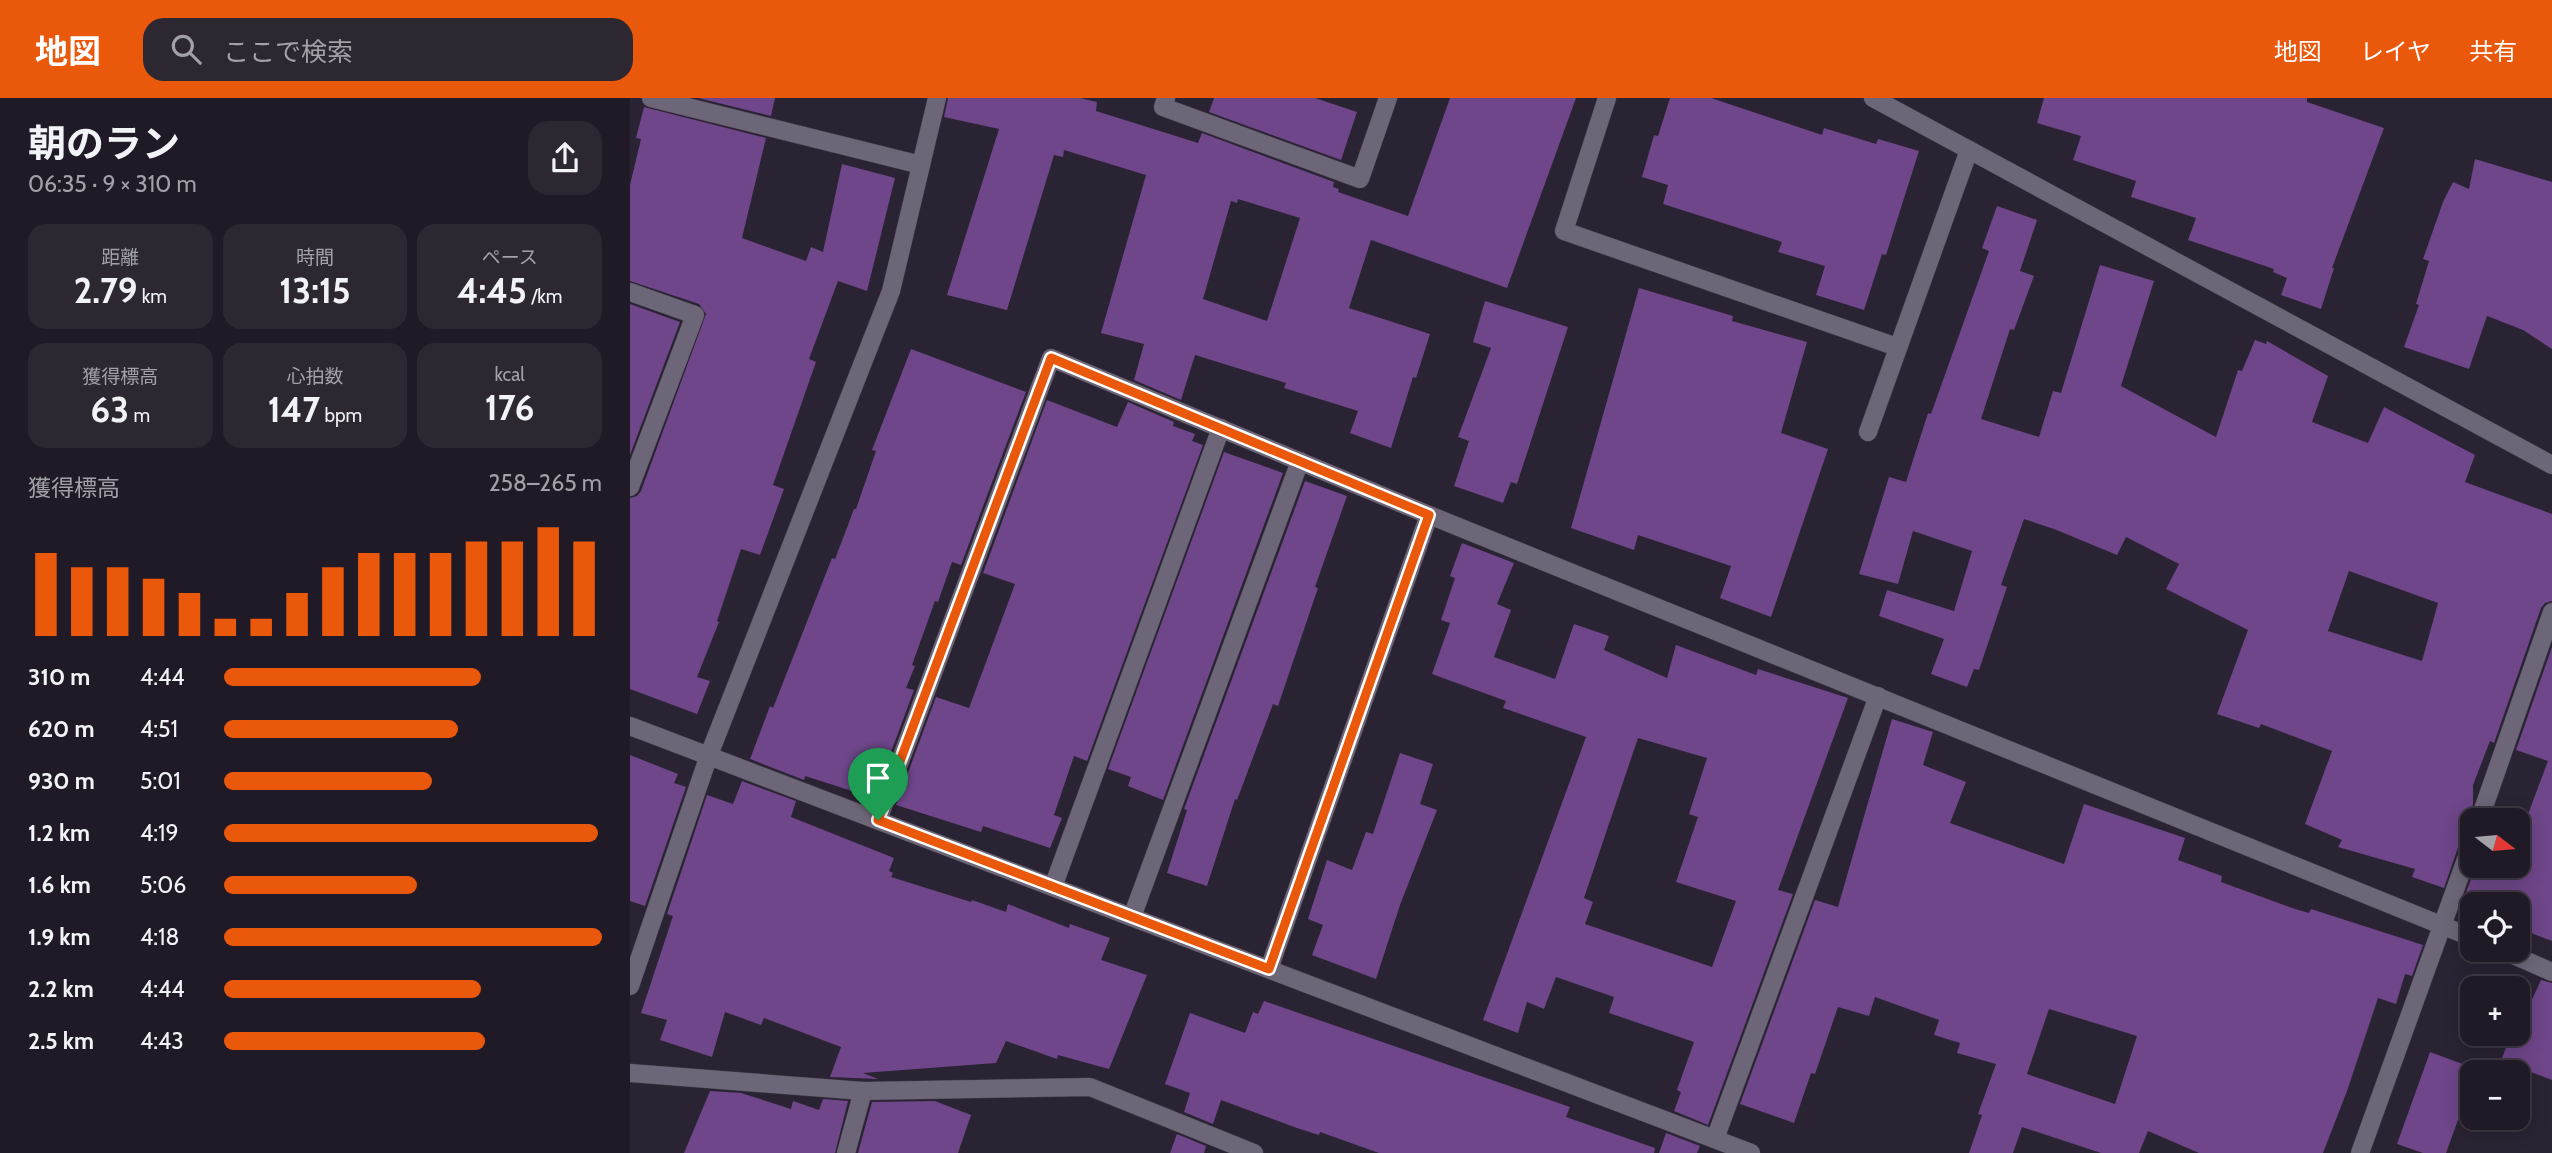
<!DOCTYPE html>
<html lang="ja">
<meta charset="utf-8">
<style>
body{margin:0;font-family:Cabin,"Noto Sans JP",sans-serif;background:#2d2732;color:#f1f3f6;height:100vh;display:flex;flex-direction:column;font-size:26px;white-space:nowrap}
*{box-sizing:border-box;margin:0}
p{font-size:23px;color:#a2a1a7}
.icon{flex:none;width:38px;height:38px;fill:none;stroke:currentColor;stroke-width:2;stroke-linecap:round;stroke-linejoin:round}
.map{position:relative;flex:1;overflow:hidden}
.drawer{display:flex;flex-direction:column;background:#201a26;width:630px}
.drawer>*{flex:none}
.needle{width:46px;rotate:106deg}
.buttons{position:absolute;left:1830px;top:710px;display:grid;gap:14px}
.buttons a{display:grid;place-items:center;width:70px;height:70px;border-radius:14px;background:#201a26;box-shadow:0 4px 18px #0003,0 0 0 2px #3d3843;font-size:35px}
.pin{position:absolute;display:grid;place-items:center;width:60px;height:60px;color:#fff;margin:-72px -30px;border-radius:50% 50% 50% 0;rotate:-45deg;box-shadow:0 0 7px #0007}
.pin .icon{rotate:45deg}
.round{display:grid;place-items:center;flex:none;width:74px;height:74px;border-radius:21px;background:#2d2732}
.overview{display:flex;align-items:center;justify-content:space-between;height:119px;padding:0 28px}
h1{font-size:38px;font-weight:700;line-height:52px}
.metrics{display:grid;grid-template-columns:repeat(3,1fr);gap:10px;height:119px;padding:7px 28px}
.metrics div{display:grid;align-content:center;border-radius:18px;background:#2d2732;text-align:center}
.metrics b{font-size:35px;font-weight:700}
.metrics small{font-size:19px;font-weight:400}
.metrics p{font-size:19px}
.chart{height:196px;padding:14px 28px}
.chart p{display:flex;justify-content:space-between}
.chart svg{width:100%;height:126px;margin-top:7px;stroke:#ea580c;stroke-width:6}
ul{padding:0 28px;list-style:none;font-size:23px}
li{display:grid;grid-template-columns:112px 84px 1fr;align-items:center;height:52px}
li i{height:18px;border-radius:9px;background:#ea580c}
header{display:flex;align-items:center;gap:42px;box-sizing:border-box;height:98px;padding:0 35px;background:#ea580c;color:#fff}
header strong{font-size:33px}
nav{display:flex;gap:38px;margin-inline-start:auto;font-size:24px}
.search{width:490px;height:63px;background:#2d2732;display:flex;align-items:center;gap:18px;box-sizing:border-box;padding:0 24px;border-radius:21px;color:#a2a1a7;font-size:26px}
main{display:flex;flex:1;min-height:0}
.map>svg:first-child{display:block}
</style>
<header>
<strong>地図</strong>
<div class="search"><svg class="icon" aria-label="search" viewBox="0 0 24 24"><circle cx="10" cy="10" r="6"/><path d="M15 15l6 6"/></svg>ここで検索</div>
<nav><a>地図</a><a>レイヤ</a><a>共有</a></nav>
</header>
<main>
<section class="drawer">
<div class="overview"><div><h1>朝のラン</h1><p>06:35 · 9 × 310 m</p></div><a class="round"><svg class="icon" aria-label="share" viewBox="0 0 24 24"><path d="M12 15V3M7 8l5-5 5 5M5 13v7h14v-7"/></svg></a></div>
<div class="metrics">
<div><p>距離</p><b>2.79<small> km</small></b></div>
<div><p>時間</p><b>13:15</b></div>
<div><p>ペース</p><b>4:45<small> /km</small></b></div>
</div>
<div class="metrics">
<div><p>獲得標高</p><b>63<small> m</small></b></div>
<div><p>心拍数</p><b>147<small> bpm</small></b></div>
<div><p>kcal</p><b>176</b></div>
</div>
<div class="chart"><p><span>獲得標高</span>258–265 m</p>
<svg viewBox="0 0 160 44" preserveAspectRatio="none"><path d="M5 44V15M15 44V20M25 44V20M35 44V24M45 44V29M55 44V38M65 44V38M75 44V29M85 44V20M95 44V15M105 44V15M115 44V15M125 44V11M135 44V11M145 44V6M155 44V11"/></svg>
</div>
<ul>
<li><b>310 m</b>4:44<i style="width:68%"></i></li>
<li><b>620 m</b>4:51<i style="width:62%"></i></li>
<li><b>930 m</b>5:01<i style="width:55%"></i></li>
<li><b>1.2 km</b>4:19<i style="width:99%"></i></li>
<li><b>1.6 km</b>5:06<i style="width:51%"></i></li>
<li><b>1.9 km</b>4:18<i style="width:100%"></i></li>
<li><b>2.2 km</b>4:44<i style="width:68%"></i></li>
<li><b>2.5 km</b>4:43<i style="width:69%"></i></li>
</ul>
</section>
<div class="map">
<svg width="1922" height="1055" viewBox="0 0 1922 1055">
<rect width="100%" height="100%" fill="#2a2333"/>
<g fill="#6e4689" fill-rule="evenodd">
<path d="M 68,0 L 145,0 L 141,18 Z"/>
<path d="M 318,0 L 450,0 L 467,4 L 466,13 L 568,45 L 572,35 L 704,84 L 703,89 L 709,91 L 708,94 L 778,118 L 820,0 L 946,0 L 877,190 L 741,142 L 719,210 L 800,236 L 786,280 L 783,279 L 761,350 L 720,335 L 728,313 L 654,290 L 656,285 L 565,257 L 551,302 L 504,282 L 514,246 L 471,235 L 516,77 L 434,52 L 433,59 L 424,57 L 377,212 L 317,197 L 369,31 L 314,19 ZM 608,101 L 670,120 L 637,223 L 573,201 L 601,103 L 607,105 Z"/>
<path d="M 584,0 L 685,0 L 727,14 L 711,62 L 579,14 Z"/>
<path d="M 1040,0 L 1081,0 L 1192,37 L 1194,30 L 1246,46 L 1248,41 L 1289,53 L 1256,157 L 1252,156 L 1234,212 L 1186,197 L 1195,168 L 1148,154 L 1152,144 L 1033,106 L 1038,87 L 1012,79 L 1024,37 L 1028,38 Z"/>
<path d="M 1414,0 L 1677,0 L 1677,4 L 1754,30 L 1702,170 L 1704,170 L 1691,211 L 1651,197 L 1657,180 L 1643,174 L 1644,171 L 1558,142 L 1566,120 L 1501,99 L 1506,83 L 1443,62 L 1451,38 L 1407,25 Z"/>
<path d="M 14,9 L 136,40 L 112,140 L 176,163 L 181,149 L 193,154 L 212,66 L 265,80 L 237,193 L 208,183 L 179,261 L 186,264 L 143,387 L 154,391 L 130,457 L 111,451 L 87,523 L 89,524 L 67,579 L 80,583 L 67,616 L 0,591 L 0,400 L 7,398 L 11,393 L 76,216 L 69,206 L 0,183 L 0,87 L 11,41 L 6,40 Z"/>
<path d="M 1845,61 L 1922,84 L 1922,251 L 1893,232 L 1857,218 L 1839,271 L 1774,249 L 1789,207 L 1786,206 L 1799,163 L 1793,161 L 1813,104 L 1823,84 L 1839,91 Z"/>
<path d="M 1367,108 L 1407,122 L 1390,173 L 1404,178 L 1384,232 L 1380,231 L 1351,321 L 1409,339 L 1423,293 L 1431,295 L 1470,167 L 1524,183 L 1491,288 L 1586,339 L 1608,272 L 1612,273 L 1625,242 L 1636,246 L 1637,243 L 1698,278 L 1682,324 L 1738,345 L 1754,309 L 1845,357 L 1835,384 L 1922,416 L 1922,503 L 1915,505 L 1911,510 L 1864,645 L 1860,643 L 1843,687 L 1843,706 L 1838,724 L 1841,731 L 1832,738 L 1814,790 L 1782,779 L 1785,771 L 1708,749 L 1712,742 L 1675,726 L 1702,653 L 1631,626 L 1629,630 L 1587,616 L 1618,532 L 1536,491 L 1549,466 L 1496,439 L 1487,457 L 1424,431 L 1394,421 L 1371,487 L 1377,489 L 1349,572 L 1344,571 L 1337,589 L 1301,576 L 1314,541 L 1249,518 L 1257,492 L 1324,513 L 1342,453 L 1283,433 L 1268,486 L 1229,476 L 1259,379 L 1276,384 L 1298,315 L 1301,316 L 1359,153 L 1352,150 ZM 1719,473 L 1808,505 L 1792,563 L 1698,533 Z"/>
<path d="M 1009,190 L 1103,218 L 1102,223 L 1177,244 L 1151,335 L 1198,351 L 1141,519 L 1090,500 L 1101,468 L 1008,437 L 1004,452 L 941,430 Z"/>
<path d="M 855,203 L 938,229 L 887,386 L 881,384 L 873,405 L 824,388 L 839,343 L 828,339 L 861,250 L 843,244 Z"/>
<path d="M 0,206 L 50,224 L 0,357 Z"/>
<path d="M 281,251 L 396,294 L 331,467 L 322,464 L 308,504 L 305,503 L 282,567 L 285,568 L 276,590 L 284,592 L 244,700 L 175,678 L 174,682 L 120,661 L 140,608 L 143,610 L 202,460 L 205,461 L 224,411 L 226,411 L 246,353 L 242,352 Z"/>
<path d="M 417,302 L 487,329 L 498,304 L 544,324 L 543,328 L 565,336 L 562,343 L 573,347 L 457,663 L 444,658 L 424,717 L 432,720 L 420,750 L 353,728 L 351,734 L 266,707 L 306,599 L 339,610 L 385,486 L 353,475 Z"/>
<path d="M 594,354 L 653,375 L 533,702 L 498,688 L 501,679 L 478,671 Z"/>
<path d="M 675,383 L 717,398 L 685,489 L 688,490 L 648,608 L 643,606 L 607,702 L 605,701 L 577,788 L 537,775 L 557,712 L 554,711 Z"/>
<path d="M 832,445 L 884,465 L 867,506 L 881,512 L 864,559 L 925,581 L 944,526 L 979,538 L 974,552 L 1037,580 L 1046,547 L 1126,577 L 1128,571 L 1218,600 L 1148,792 L 1163,796 L 1078,1027 L 1044,1013 L 1051,994 L 1047,992 L 1064,944 L 979,915 L 984,899 L 926,879 L 914,911 L 897,904 L 888,935 L 853,922 L 956,639 L 873,610 L 876,603 L 802,576 L 820,525 L 811,522 L 825,480 L 820,478 ZM 1008,640 L 1077,660 L 1059,716 L 1068,719 L 1046,784 L 1106,803 L 1082,869 L 955,826 L 963,804 L 954,800 Z"/>
<path d="M 1922,549 L 1922,843 L 1888,830 L 1888,807 L 1864,807 L 1835,797 L 1846,768 L 1888,768 L 1888,731 L 1892,732 L 1918,663 L 1886,652 Z"/>
<path d="M 1262,621 L 1303,634 L 1293,667 L 1336,684 L 1320,725 L 1434,766 L 1454,706 L 1555,740 L 1548,762 L 1592,778 L 1591,784 L 1665,811 L 1679,815 L 1681,811 L 1793,847 L 1782,878 L 1775,876 L 1766,906 L 1748,900 L 1717,993 L 1693,1055 L 1569,1055 L 1518,1033 L 1509,1055 L 1471,1055 L 1392,1029 L 1383,1055 L 1339,1055 L 1352,1017 L 1348,1016 L 1366,966 L 1327,955 L 1330,945 L 1304,937 L 1309,922 L 1245,899 L 1239,918 L 1208,909 L 1185,976 L 1181,975 L 1164,1025 L 1110,1006 L 1185,802 L 1208,809 ZM 1419,911 L 1507,938 L 1485,1006 L 1397,976 Z"/>
<path d="M 770,655 L 803,666 L 790,706 L 807,712 L 770,807 L 746,881 L 682,857 L 693,827 L 678,821 L 697,762 L 722,772 L 736,734 L 743,736 Z"/>
<path d="M 0,657 L 48,676 L 44,685 L 56,689 L 15,808 L 0,803 Z"/>
<path d="M 112,683 L 166,703 L 161,719 L 264,760 L 259,773 L 263,775 L 261,779 L 341,804 L 342,802 L 376,814 L 378,806 L 439,830 L 440,826 L 480,840 L 471,862 L 517,877 L 479,971 L 428,957 L 427,961 L 376,943 L 366,965 L 233,975 L 248,981 L 200,979 L 211,949 L 134,920 L 131,927 L 95,914 L 82,959 L 30,942 L 37,922 L 11,915 L 43,818 L 37,816 L 77,697 L 103,706 Z"/>
<path d="M 1911,882 L 1922,885 L 1922,982 L 1871,963 L 1881,936 L 1888,936 L 1888,919 L 1893,921 Z"/>
<path d="M 634,903 L 940,1009 L 936,1019 L 1025,1050 L 1024,1055 L 749,1055 L 690,1034 L 689,1037 L 667,1030 L 591,1002 L 583,1026 L 554,1014 L 560,995 L 535,986 L 560,915 L 615,935 L 623,914 L 628,916 Z"/>
<path d="M 1800,954 L 1846,971 L 1843,975 L 1843,981 L 1816,1055 L 1793,1055 L 1767,1046 Z"/>
<path d="M 80,993 L 111,995 L 161,1011 L 163,1003 L 189,1012 L 193,1001 L 218,1003 L 205,1055 L 54,1055 Z"/>
<path d="M 305,1003 L 341,1017 L 328,1055 L 228,1055 L 242,1004 Z"/>
<path d="M 1036,1035 L 1070,1048 L 1067,1055 L 1029,1055 Z"/>
<path d="M 547,1036 L 576,1048 L 574,1055 L 540,1055 Z"/>
</g>
<g fill="none" stroke-linecap="round" stroke-linejoin="round">
<defs>
<g id="street">
<path d="M 21,0 L 291,67"/>
<path d="M 536,0 L 533,9 L 730,81 L 758,0"/>
<path d="M 977,0 L 934,133 L 1267,249"/>
<path d="M 1243,0 L 1922,367"/>
<path d="M 0,194 L 65,217 L 0,389"/>
<path d="M 1238,334 L 1339,52"/>
<path d="M 0,628 L 1121,1055"/>
<path d="M 248,722 L 421,260 L 799,417 L 1843,840"/>
<path d="M 1849,723 L 1922,514"/>
<path d="M 423,789 L 591,330"/>
<path d="M 502,819 L 670,363"/>
<path d="M 1872,852 L 1922,874"/>
<path d="M 639,871 L 799,417"/>
<path d="M 0,888 L 79,657 L 261,193 L 307,0"/>
<path d="M 0,975 L 233,993 L 460,989 L 624,1055"/>
<path d="M 1085,1041 L 1248,598"/>
<path d="M 216,1055 L 233,993"/>
<path d="M 1730,1055 L 1843,742"/>
</g>
</defs>
<use href="#street" stroke="#433d4a" stroke-width="19"/>
<use href="#street" stroke="#6d6678" stroke-width="18"/>
</g>
<g fill="none" stroke-linecap="round" stroke-linejoin="round">
<defs>
<path id="route" d="M 421,260 L 799,417 L 639,871 L 248,722 Z"/>
</defs>
<use href="#route" stroke="#fff" stroke-width="14"/>
<use href="#route" stroke="#ea580c" stroke-width="9"/>
</g>
</svg>
<div class="buttons">
<a><svg class="needle" viewBox="-14 -14 28 28"><path d="M0-13l5 13h-10z" fill="#e53935"/><path d="M0 13l5-13h-10z" fill="#a2a1a7"/></svg></a>
<a><svg class="icon" aria-label="locate" viewBox="0 0 24 24"><circle cx="12" cy="12" r="6"/><path d="M12 2v4M12 18v4M2 12h4M18 12h4"/></svg></a>
<a>+</a>
<a>−</a>
</div>
<div class="pin" style="left:248px;top:722px;background:#1e9e55"><svg class="icon" aria-label="arrive" viewBox="0 0 24 24"><path d="M6 21V4h12l-3 4 3 4H6"/></svg></div>
</div>
</main>
